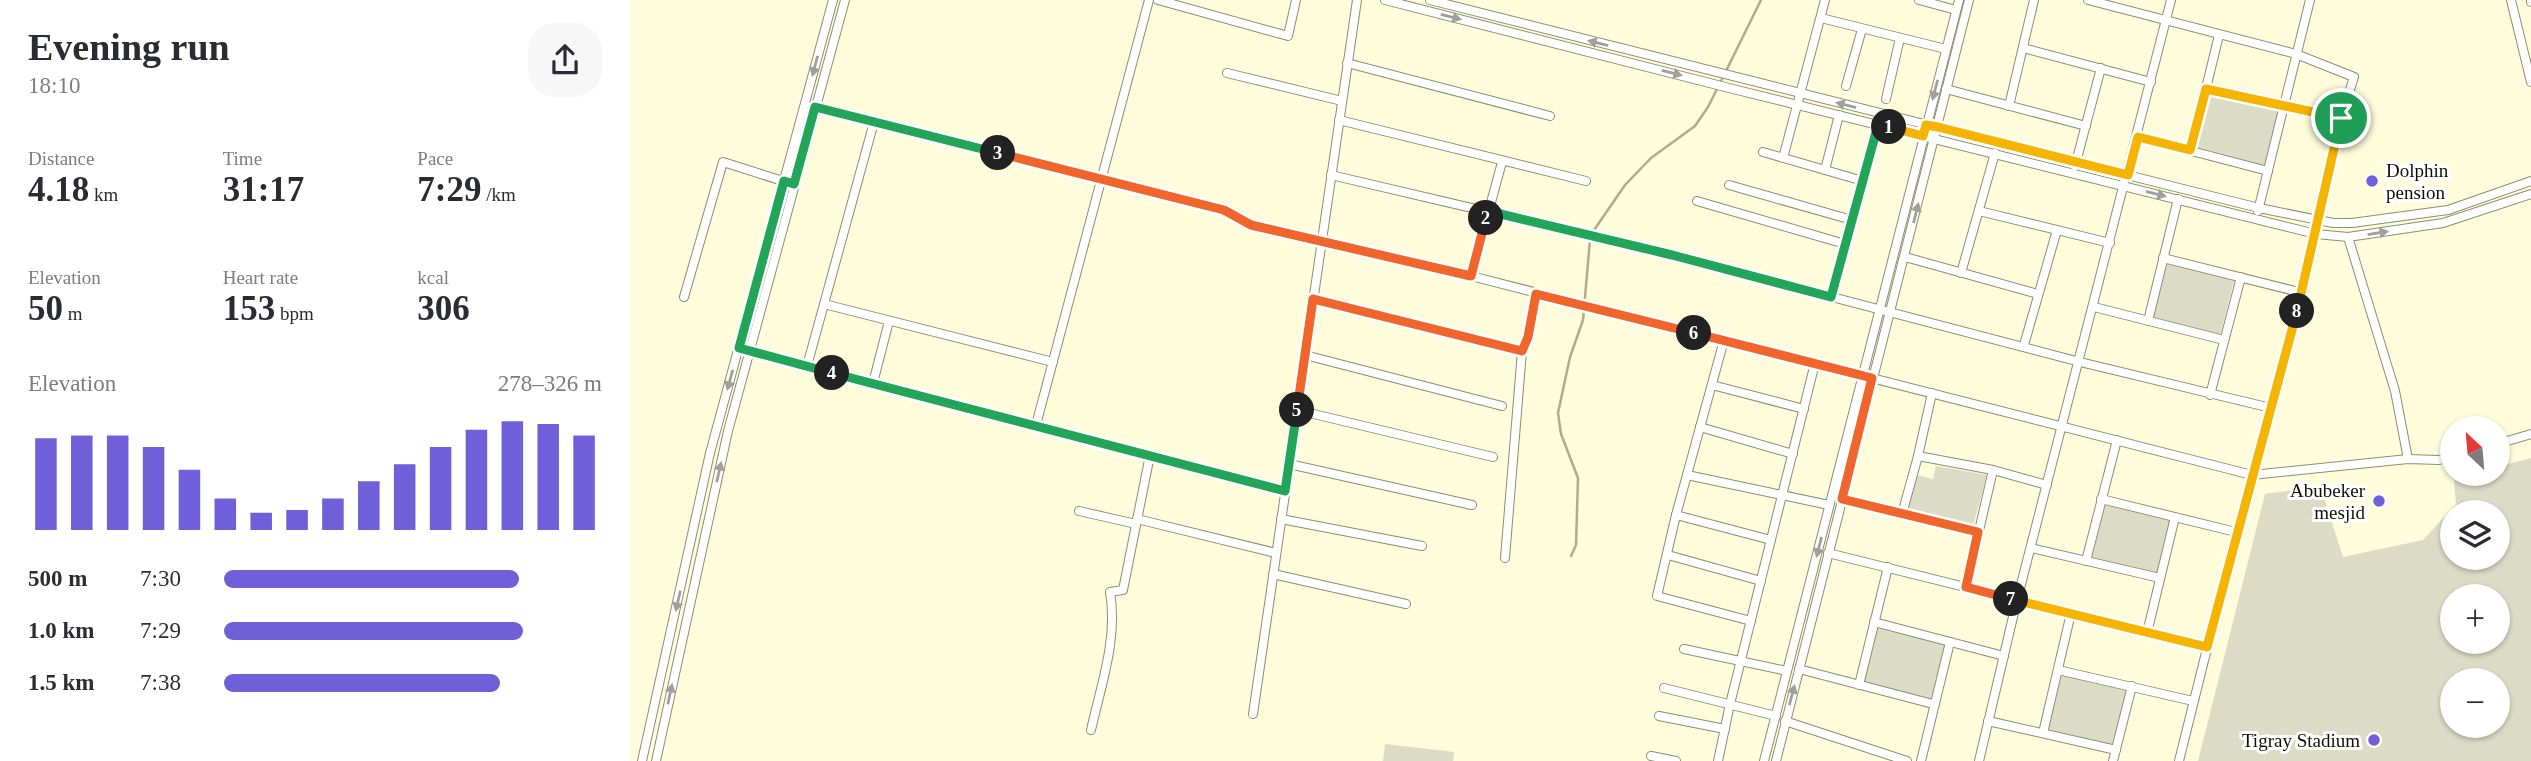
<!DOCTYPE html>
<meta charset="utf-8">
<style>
body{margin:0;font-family:Georgia,serif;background:#f7f7f7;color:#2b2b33;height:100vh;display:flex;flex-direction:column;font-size:26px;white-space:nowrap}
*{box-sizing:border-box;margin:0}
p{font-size:23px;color:#7c7c81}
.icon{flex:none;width:38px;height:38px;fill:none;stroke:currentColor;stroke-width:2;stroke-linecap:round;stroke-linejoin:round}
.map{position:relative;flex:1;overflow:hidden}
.side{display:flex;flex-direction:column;background:#fff;width:630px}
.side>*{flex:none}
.needle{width:46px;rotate:334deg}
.tools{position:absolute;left:1810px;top:416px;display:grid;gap:14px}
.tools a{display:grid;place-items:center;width:70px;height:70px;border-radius:50%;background:#fff;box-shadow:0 2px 5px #0004;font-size:35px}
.pin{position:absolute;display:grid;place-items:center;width:60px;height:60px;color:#fff;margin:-30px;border:4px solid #fff;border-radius:50%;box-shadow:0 2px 7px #0007}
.km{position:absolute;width:35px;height:35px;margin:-18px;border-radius:50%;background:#222;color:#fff;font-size:19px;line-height:35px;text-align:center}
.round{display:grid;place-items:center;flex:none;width:74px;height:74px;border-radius:28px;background:#f7f7f7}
.overview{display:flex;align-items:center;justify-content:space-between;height:119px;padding:0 28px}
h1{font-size:38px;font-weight:600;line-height:52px}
.metrics{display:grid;grid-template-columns:repeat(3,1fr);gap:10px;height:119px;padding:7px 28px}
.metrics div{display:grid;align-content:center}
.metrics b{font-size:35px;font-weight:600}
.metrics small{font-size:19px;font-weight:400}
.metrics p{font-size:19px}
.chart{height:196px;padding:14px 28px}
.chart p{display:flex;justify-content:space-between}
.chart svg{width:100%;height:126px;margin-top:7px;stroke:#6f60da;stroke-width:6}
ul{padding:0 28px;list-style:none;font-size:23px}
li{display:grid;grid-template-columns:112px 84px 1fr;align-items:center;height:52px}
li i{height:18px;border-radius:9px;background:#6f60da}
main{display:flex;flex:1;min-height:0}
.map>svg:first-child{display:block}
</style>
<main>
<section class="side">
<div class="overview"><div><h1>Evening run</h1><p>18:10</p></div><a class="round"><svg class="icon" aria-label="share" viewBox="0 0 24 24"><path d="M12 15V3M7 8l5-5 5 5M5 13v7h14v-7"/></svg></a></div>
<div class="metrics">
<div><p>Distance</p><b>4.18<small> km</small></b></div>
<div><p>Time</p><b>31:17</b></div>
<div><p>Pace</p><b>7:29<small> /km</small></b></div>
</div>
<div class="metrics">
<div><p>Elevation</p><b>50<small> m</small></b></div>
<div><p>Heart rate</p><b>153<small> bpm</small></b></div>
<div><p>kcal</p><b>306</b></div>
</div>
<div class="chart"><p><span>Elevation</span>278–326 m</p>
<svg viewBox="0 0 160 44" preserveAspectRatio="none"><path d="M5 44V12M15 44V11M25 44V11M35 44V15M45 44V23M55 44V33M65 44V38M75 44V37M85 44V33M95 44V27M105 44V21M115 44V15M125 44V9M135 44V6M145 44V7M155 44V11"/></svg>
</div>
<ul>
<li><b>500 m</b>7:30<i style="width:78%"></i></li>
<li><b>1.0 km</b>7:29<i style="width:79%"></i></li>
<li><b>1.5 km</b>7:38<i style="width:73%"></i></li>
</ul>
</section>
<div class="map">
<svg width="1901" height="761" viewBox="0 0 1901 761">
<rect width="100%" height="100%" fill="#fefcdb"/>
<g fill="#dcdbc6" fill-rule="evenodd">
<path d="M 1581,93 L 1649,110 L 1635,165 L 1567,147 Z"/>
<path d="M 1537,263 L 1604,281 L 1590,335 L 1523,318 Z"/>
<path d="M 1901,458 L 1901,761 L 1568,761 L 1635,494 L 1690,486 L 1713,557 L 1793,540 L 1826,504 L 1824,479 L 1842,474 L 1867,474 L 1867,467 ZM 1822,513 L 1867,513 L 1867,558 L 1822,558 ZM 1822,597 L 1867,597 L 1867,642 L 1822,642 ZM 1822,681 L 1867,681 L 1867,726 L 1822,726 Z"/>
<path d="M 1306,466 L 1357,475 L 1343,526 L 1278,510 L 1287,475 L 1303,479 Z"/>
<path d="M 1475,505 L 1540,521 L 1527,573 L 1462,557 Z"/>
<path d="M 1247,628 L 1315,645 L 1302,699 L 1233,682 Z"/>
<path d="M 1432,674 L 1497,690 L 1483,745 L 1418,729 Z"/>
<path d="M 755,744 L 824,752 L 823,761 L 753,761 Z"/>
</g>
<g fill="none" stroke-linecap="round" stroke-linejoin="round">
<g stroke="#aeac8c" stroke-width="2.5">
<path d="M 1096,71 L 1131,0"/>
<path d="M 962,233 L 995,185 L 1021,158 L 1065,126 L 1078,107 L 1093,77"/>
<path d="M 941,556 L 946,545 L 948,478 L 931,434 L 928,413 L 940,357 L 953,320 L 960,240"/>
</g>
<defs>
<g id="minor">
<path d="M 528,0 L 658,36 L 666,0"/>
<path d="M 755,0 L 1103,89 L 1686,234 L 1718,237 L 1813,223 L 1901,194"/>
<path d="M 800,0 L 1629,208 L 1703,223 L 1722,223 L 1818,210 L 1901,181"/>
<path d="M 1289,0 L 1326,10"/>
<path d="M 1458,0 L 1666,54 L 1724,77 L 1711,118 L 1673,293 L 1606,532 L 1549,761"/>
<path d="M 1881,0 L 1901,82"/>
<path d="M 1901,0 L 1901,2"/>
<path d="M 1191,18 L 1316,49"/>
<path d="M 1393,48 L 1521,82"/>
<path d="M 717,63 L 920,116"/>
<path d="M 597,73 L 712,101"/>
<path d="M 1216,86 L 1232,29"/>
<path d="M 1316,89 L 1456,126"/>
<path d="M 1576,89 L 1711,118"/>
<path d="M 1256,99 L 1270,38"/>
<path d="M 1379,106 L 1404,0"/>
<path d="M 185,107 L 594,210 L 621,225 L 841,276 L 1622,475 L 1778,459 L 1809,460 L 1822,457"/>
<path d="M 709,120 L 956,181"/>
<path d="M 1508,137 L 1638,171"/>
<path d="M 1561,150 L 1589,35"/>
<path d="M 1133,152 L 1233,181"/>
<path d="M 1153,158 L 1195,0"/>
<path d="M 1445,166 L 1471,68"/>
<path d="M 1195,170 L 1209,115"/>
<path d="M 701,175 L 1042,255 L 1450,362 L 1641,408"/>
<path d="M 1099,185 L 1222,220"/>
<path d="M 1067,201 L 1215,244"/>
<path d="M 1349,211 L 1480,243"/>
<path d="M 1628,211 L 1680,0"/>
<path d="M 1718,237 L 1765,391 L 1778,459"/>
<path d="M 1275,257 L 1408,294"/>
<path d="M 1533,258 L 1673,293"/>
<path d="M 1331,273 L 1365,153"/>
<path d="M 841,276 L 872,162"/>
<path d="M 54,297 L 93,162 L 156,182"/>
<path d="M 1201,297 L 1248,125"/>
<path d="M 683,299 L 892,351"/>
<path d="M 194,304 L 423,362"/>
<path d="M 1464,307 L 1594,340"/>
<path d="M 1518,321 L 1548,199"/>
<path d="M 1094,340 L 1046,515 L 1027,596 L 1121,621"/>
<path d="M 1394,345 L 1427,230"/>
<path d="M 115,350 L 655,491"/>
<path d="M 675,355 L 872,406"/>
<path d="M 177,366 L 244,122"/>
<path d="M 243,383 L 259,321"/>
<path d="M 1082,385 L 1174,409"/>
<path d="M 1580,395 L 1611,277"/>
<path d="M 667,410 L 863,457"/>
<path d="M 406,425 L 519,0"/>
<path d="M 1070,427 L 1163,454"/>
<path d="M 1867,444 L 1901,434"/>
<path d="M 1288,456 L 1363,470 L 1417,485"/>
<path d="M 659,464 L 842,505"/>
<path d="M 1057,475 L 1199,505"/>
<path d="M 1212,499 L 1348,532"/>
<path d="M 1471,499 L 1606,532"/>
<path d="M 449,511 L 506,524"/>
<path d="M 1272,514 L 1288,456 L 1302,393"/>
<path d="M 1046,515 L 1141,540"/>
<path d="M 507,519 L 646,553"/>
<path d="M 651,519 L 792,546"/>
<path d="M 1401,548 L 1530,578"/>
<path d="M 1198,553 L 1577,647"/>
<path d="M 1038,555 L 1131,581"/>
<path d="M 875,558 L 892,351 L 898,337 L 906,294"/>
<path d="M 1456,561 L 1487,440"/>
<path d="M 643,574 L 776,604"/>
<path d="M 1336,587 L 1363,470"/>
<path d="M 1244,622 L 1374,656"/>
<path d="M 1517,633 L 1545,517"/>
<path d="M 1054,649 L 1157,671"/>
<path d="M 1169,669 L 1303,704"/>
<path d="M 1428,670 L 1563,701"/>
<path d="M 1229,685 L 1258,567"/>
<path d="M 1034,688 L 1146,716"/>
<path d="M 623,714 L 727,0"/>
<path d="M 1029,716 L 1095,729"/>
<path d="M 1155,721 L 1277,761"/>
<path d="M 1358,721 L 1486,750"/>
<path d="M 461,730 C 471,685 488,639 480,592 L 493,590 L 520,455"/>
<path d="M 1413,733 L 1441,613"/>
<path d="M 1021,756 L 1046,761"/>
<path d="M 12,761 L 80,453 L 203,0"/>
<path d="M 26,761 L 98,431 L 215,0"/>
<path d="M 1088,761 L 1100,704 L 1185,363"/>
<path d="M 1134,761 L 1329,0"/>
<path d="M 1146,761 L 1339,0"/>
<path d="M 1291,761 L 1320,642"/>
<path d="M 1349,761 L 1387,600 L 1541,0"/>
<path d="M 1483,761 L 1502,686"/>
</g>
</defs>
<use href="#minor" stroke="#8f8d6f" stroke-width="10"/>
<use href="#minor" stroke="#fff" stroke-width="8"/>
</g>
<defs><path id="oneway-solid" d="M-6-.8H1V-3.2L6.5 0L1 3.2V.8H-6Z" transform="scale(1.75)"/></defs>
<g fill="#9f9f9b">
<use href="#oneway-solid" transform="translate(821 17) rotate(14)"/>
<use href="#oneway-solid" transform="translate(968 43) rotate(-166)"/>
<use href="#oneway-solid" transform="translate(185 66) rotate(105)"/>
<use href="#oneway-solid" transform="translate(1042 73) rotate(14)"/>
<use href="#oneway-solid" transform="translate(1305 90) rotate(105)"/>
<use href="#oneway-solid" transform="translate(1216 105) rotate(-166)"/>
<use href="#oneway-solid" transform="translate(1526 194) rotate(14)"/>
<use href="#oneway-solid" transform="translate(1286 213) rotate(-76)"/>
<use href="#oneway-solid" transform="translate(1748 233) rotate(-9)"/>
<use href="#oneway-solid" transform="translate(100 380) rotate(105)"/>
<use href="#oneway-solid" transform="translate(89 472) rotate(-77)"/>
<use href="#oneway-solid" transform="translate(1189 547) rotate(104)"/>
<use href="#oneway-solid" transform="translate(48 601) rotate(103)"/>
<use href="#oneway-solid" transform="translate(40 694) rotate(-78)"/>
<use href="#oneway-solid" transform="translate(1162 695) rotate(-75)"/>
</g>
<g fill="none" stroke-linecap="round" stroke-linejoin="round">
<defs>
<path id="split-1" d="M 1259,127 L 1293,136 L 1296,125 L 1308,127 L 1498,175 L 1508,137 L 1560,150 L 1576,89 L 1711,118"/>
<path id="split-2" d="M 856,218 L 858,211 L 1042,255 L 1201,297 L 1248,125 L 1259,127"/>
<path id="split-3" d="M 368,153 L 594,210 L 621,225 L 841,276 L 856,218"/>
<path id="split-4" d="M 202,373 L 109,348 L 154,181 L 164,184 L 185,107 L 368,153"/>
<path id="split-5" d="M 202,373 L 655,491 L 667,410"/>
<path id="split-6" d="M 667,410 L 683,299 L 892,351 L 898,337 L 906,294 L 1064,333"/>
<path id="split-7" d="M 1064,333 L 1242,378 L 1212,499 L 1348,532 L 1336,587 L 1381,599"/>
<path id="split-8" d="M 1381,599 L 1577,647 L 1667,311"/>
<path id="split-9" d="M 1667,311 L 1711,118"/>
</defs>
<use href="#split-1" stroke="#fff" stroke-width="14"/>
<use href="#split-2" stroke="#fff" stroke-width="14"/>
<use href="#split-3" stroke="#fff" stroke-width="14"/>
<use href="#split-4" stroke="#fff" stroke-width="14"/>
<use href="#split-5" stroke="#fff" stroke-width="14"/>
<use href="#split-6" stroke="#fff" stroke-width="14"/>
<use href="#split-7" stroke="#fff" stroke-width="14"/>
<use href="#split-8" stroke="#fff" stroke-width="14"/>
<use href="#split-9" stroke="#fff" stroke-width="14"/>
<use href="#split-1" stroke="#f5b400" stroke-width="9"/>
<use href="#split-2" stroke="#22a559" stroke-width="9"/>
<use href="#split-3" stroke="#f0652b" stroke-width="9"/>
<use href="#split-4" stroke="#22a559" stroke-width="9"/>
<use href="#split-5" stroke="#22a559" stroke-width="9"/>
<use href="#split-6" stroke="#f0652b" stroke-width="9"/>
<use href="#split-7" stroke="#f0652b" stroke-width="9"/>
<use href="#split-8" stroke="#f5b400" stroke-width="9"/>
<use href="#split-9" stroke="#f5b400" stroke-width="9"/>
</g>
<g fill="#6f60da" stroke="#fff" stroke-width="2.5">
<circle cx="1742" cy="181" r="7"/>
<circle cx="1749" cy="501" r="7"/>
<circle cx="1744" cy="740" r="7"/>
</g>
<g text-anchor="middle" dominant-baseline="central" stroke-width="6" stroke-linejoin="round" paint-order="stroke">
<g font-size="19" fill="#0f0e04" stroke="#fff" text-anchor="end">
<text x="1756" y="170" text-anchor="start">Dolphin<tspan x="1756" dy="22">pension</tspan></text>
<text x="1735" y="490">Abubeker<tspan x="1735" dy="22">mesjid</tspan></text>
<text x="1730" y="740">Tigray Stadium</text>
</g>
</g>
</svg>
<div class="tools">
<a><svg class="needle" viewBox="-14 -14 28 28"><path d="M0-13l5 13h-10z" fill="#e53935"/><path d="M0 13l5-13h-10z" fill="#7c7c81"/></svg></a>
<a><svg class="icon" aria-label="layers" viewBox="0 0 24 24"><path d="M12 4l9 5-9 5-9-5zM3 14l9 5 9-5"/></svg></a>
<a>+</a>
<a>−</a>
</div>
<div class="pin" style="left:1711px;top:118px;background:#1e9e55"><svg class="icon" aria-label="arrive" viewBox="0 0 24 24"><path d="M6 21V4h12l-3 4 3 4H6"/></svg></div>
<b class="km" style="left:1259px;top:127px">1</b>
<b class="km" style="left:856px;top:218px">2</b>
<b class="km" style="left:368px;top:153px">3</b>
<b class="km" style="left:202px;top:373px">4</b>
<b class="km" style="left:667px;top:410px">5</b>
<b class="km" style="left:1064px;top:333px">6</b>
<b class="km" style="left:1381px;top:599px">7</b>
<b class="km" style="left:1667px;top:311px">8</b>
</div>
</main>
